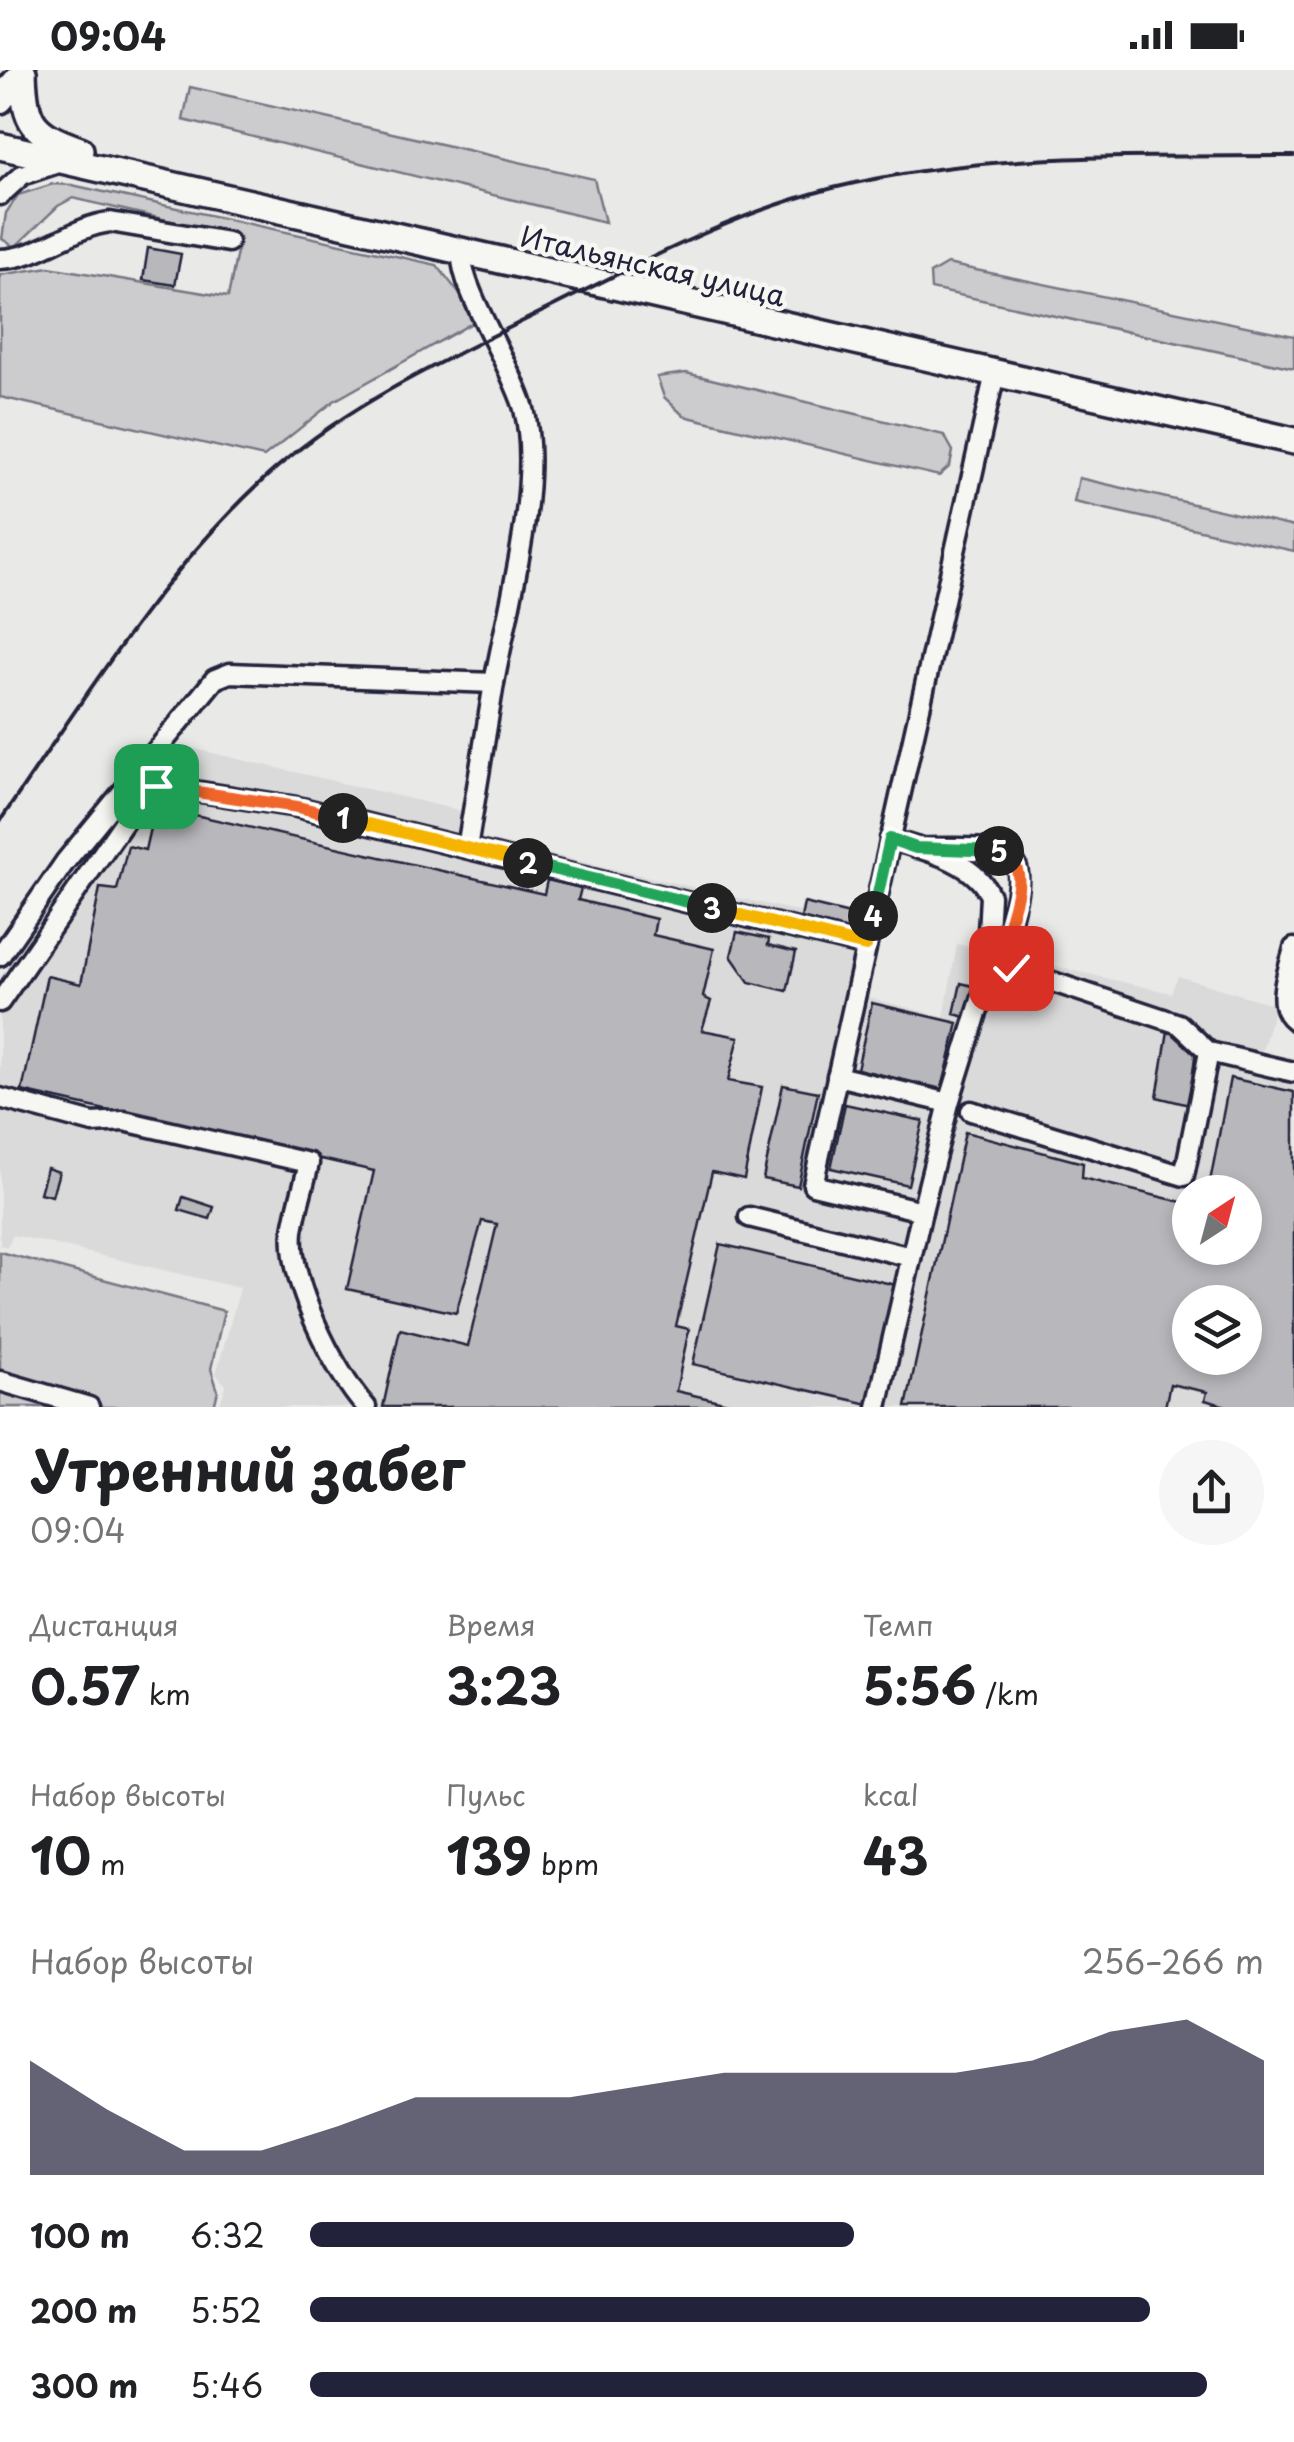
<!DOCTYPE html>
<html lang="ru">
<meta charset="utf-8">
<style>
body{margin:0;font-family:"Playpen Sans",sans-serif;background:#f6f6f6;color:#202124;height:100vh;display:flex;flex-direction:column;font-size:38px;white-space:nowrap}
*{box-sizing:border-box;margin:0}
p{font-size:32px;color:#757577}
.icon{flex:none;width:55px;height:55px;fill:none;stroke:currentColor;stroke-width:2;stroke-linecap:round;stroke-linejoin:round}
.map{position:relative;height:1337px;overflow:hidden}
.drawer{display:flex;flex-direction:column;background:#fff;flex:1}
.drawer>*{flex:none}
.needle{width:65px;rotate:36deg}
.controls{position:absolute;left:1172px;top:1105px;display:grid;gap:20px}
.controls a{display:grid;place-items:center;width:90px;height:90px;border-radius:50%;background:#fff;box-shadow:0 5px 15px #0003;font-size:50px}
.pin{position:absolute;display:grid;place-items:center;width:85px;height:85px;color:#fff;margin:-42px;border-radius:20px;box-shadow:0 5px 15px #0006}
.km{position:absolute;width:50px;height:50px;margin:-25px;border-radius:50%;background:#222;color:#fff;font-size:28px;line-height:50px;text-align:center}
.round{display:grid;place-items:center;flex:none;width:105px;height:105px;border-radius:52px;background:#f6f6f6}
.head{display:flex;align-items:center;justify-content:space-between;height:170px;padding:0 30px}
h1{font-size:55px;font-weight:700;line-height:75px}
.figures{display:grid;grid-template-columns:repeat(3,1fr);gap:15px;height:170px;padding:10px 30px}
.figures div{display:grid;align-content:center}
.figures b{font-size:50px;font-weight:700}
.figures small{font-size:28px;font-weight:400}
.figures p{font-size:28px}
.chart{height:280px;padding:20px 30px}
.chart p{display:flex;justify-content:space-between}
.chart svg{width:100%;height:180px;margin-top:10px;fill:#22223b;opacity:.7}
ul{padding:0 30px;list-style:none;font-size:32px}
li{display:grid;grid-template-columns:160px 120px 1fr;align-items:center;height:75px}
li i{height:25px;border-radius:12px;background:#22223b}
.status{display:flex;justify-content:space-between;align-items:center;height:70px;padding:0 50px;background:#fff;direction:ltr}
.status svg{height:28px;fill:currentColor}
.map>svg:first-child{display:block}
</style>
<div class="status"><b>09:04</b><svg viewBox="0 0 49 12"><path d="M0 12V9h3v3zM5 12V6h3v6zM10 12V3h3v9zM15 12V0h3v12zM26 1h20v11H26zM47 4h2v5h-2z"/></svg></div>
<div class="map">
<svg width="1294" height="1337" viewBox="0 0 1294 1337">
<rect width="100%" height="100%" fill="#e9e9e7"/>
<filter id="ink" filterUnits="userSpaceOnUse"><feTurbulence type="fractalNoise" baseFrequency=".01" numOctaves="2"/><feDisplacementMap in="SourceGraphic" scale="20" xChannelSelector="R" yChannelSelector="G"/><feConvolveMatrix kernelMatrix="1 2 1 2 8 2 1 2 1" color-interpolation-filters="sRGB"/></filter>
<g filter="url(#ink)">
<path fill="#dadada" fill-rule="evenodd" d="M 191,678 L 462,741 L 458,763 L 800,842 L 804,831 L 864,846 L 862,854 L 882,859 L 867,927 L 944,947 L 957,874 L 1171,923 L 1178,906 L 1275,935 L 1261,986 L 1294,994 L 1294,1337 L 219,1337 L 226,1315 L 216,1304 L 240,1218 L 13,1165 L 7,1177 L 0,1175 L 0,919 L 154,695 L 186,701 ZM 1190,1122 L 1245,1122 L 1245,1178 L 1190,1178 ZM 1190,1232 L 1245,1232 L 1245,1288 L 1190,1288 Z"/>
<g fill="#ccccce" stroke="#777784" stroke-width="2.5">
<path d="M 190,17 L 594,109 L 605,152 L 183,50 Z"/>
<path d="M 53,114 L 72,115 L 437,195 L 479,249 L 334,331 L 264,387 L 0,327 L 0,205 L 49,197 L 228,227 L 240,167 L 73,128 L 58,136 L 15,177 L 2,169 L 6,143 L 18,125 Z"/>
<path d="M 947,194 L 1294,266 L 1294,298 L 931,219 L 930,204 Z"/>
<path d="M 686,303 L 944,365 L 953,381 L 950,396 L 939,406 L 684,346 L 664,327 L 657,307 Z"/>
<path d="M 1079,408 L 1294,457 L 1294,481 L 1074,432 Z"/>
<path d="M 0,1182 L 224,1241 L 211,1299 L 218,1321 L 214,1337 L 0,1337 Z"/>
</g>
<g fill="#b8b8bc" stroke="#22223b" stroke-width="2.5" fill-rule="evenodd">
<path d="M 148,178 L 181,184 L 175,215 L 143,210 Z"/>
<path d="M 155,736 L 544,824 L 547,810 L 581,818 L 578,830 L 656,849 L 653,865 L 714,879 L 703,927 L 711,931 L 702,960 L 739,967 L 728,1011 L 762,1017 L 744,1109 L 712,1102 L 676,1256 L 689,1259 L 676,1321 L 745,1337 L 383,1337 L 400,1259 L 468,1276 L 497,1154 L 482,1151 L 456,1243 L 347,1219 L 374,1101 L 22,1021 L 47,906 L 81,914 L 100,818 L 117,820 L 128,776 L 145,780 Z"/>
<path d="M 804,833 L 862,847 L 859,863 L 801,848 Z"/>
<path d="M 737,862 L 769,869 L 768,875 L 796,882 L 787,921 L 749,912 L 731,886 Z"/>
<path d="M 961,913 L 981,918 L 974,949 L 954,944 Z"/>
<path d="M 872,933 L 958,953 L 942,1019 L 857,999 Z"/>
<path d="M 1168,961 L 1196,978 L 1189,1035 L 1157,1027 Z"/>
<path d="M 1230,1008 L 1294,1022 L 1294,1337 L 1230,1337 L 1205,1330 L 1207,1322 L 1170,1314 L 1165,1337 L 906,1337 L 965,1062 L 1083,1093 L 1082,1108 L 1190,1134 L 1190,1178 L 1245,1178 L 1245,1122 L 1208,1122 ZM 1190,1232 L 1245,1232 L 1245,1288 L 1190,1288 Z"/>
<path d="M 783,1015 L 818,1022 L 798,1116 L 763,1109 Z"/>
<path d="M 845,1034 L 923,1051 L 908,1115 L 831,1098 Z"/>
<path d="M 47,1098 L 59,1102 L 52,1126 L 40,1123 Z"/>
<path d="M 183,1127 L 214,1137 L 210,1149 L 179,1140 Z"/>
<path d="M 720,1174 L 900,1216 L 873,1335 L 693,1294 Z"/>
</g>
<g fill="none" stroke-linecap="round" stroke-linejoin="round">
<defs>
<g id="minor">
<path d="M 0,125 L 22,105 L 64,91"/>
<path d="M 0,189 C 41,188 70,157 110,152 L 228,172"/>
<path d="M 890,769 C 925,781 975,790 990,826 L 985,917 L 949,1033 L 922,1141"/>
<path d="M 467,778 L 494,613"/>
<path d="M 916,778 C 941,779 970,776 995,780 C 1049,790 989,871 1011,898 L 1179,954 L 1209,982 L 1294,1002"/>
<path d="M 1294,878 C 1289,900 1273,935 1294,950"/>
<path d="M 0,886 L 65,792 L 215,609 L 230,603 L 494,613 C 508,536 543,413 524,339 C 513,298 458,215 462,183"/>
<path d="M 0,932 L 142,726 L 156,715 L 297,737 L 866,876"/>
<path d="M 837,1006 L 949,1033"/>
<path d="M 0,1028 L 93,1053 L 124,1051 L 309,1093 C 304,1116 296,1139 293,1161 C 288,1209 334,1302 366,1337"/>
<path d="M 971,1041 L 1184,1106 L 1209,982"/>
<path d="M 749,1147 L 911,1187"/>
<path d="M 0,1311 L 89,1337"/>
<path d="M 877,1337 L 922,1141 L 813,1115 L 995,303"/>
</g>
<g id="highway">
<path d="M 23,3 C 25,54 32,63 80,80"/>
<path d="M 0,30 L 23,3"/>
<path d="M 0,76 L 1294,371"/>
</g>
</defs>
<use href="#minor" stroke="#22223b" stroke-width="25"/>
<use href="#highway" stroke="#22223b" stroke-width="32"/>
<use href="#minor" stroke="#f6f6f2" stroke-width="18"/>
<use href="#highway" stroke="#f6f6f2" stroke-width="25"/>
<path stroke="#22223b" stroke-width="4" d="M 0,751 C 82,633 158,507 264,409 C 337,341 432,296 521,252 C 620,204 725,145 833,118 C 984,81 1139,87 1294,86"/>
</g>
</g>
<g fill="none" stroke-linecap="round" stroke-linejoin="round" filter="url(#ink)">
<defs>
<path id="split-1" d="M 156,716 L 298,737 L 343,748"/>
<path id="split-2" d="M 343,748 L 528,793"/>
<path id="split-3" d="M 528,793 L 712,838"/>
<path id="split-4" d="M 712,838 L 866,876 L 873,846"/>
<path id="split-5" d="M 873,846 L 890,769 L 916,778 L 999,781"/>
<path id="split-6" d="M 999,781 C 1048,804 986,867 1011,898"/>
</defs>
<use href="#split-1" stroke="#fff" stroke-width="20"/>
<use href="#split-2" stroke="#fff" stroke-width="20"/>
<use href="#split-3" stroke="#fff" stroke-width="20"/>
<use href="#split-4" stroke="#fff" stroke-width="20"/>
<use href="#split-5" stroke="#fff" stroke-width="20"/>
<use href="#split-6" stroke="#fff" stroke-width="20"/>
<use href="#split-1" stroke="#f0652b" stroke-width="12"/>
<use href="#split-2" stroke="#f5b400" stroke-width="12"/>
<use href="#split-3" stroke="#22a559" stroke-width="12"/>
<use href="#split-4" stroke="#f5b400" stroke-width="12"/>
<use href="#split-5" stroke="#22a559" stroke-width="12"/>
<use href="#split-6" stroke="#f0652b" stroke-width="12"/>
</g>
<g text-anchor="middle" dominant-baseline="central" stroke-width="9" stroke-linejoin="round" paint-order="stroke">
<g font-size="28" fill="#22223b" stroke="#f6f6f2">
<text transform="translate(653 195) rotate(13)">Итальянская улица</text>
</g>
</g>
</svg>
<div class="controls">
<a><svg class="needle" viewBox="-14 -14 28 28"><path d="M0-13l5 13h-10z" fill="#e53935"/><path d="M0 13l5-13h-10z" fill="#757577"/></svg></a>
<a><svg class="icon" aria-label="layers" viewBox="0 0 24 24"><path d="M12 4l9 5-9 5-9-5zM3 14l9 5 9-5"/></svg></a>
</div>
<div class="pin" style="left:156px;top:716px;background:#1e9e55"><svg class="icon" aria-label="arrive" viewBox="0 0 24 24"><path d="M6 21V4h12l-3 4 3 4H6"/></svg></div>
<div class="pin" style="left:1011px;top:898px;background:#d93025"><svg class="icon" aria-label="check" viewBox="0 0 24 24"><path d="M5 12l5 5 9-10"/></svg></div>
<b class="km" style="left:343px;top:748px">1</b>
<b class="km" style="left:528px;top:793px">2</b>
<b class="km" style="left:712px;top:838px">3</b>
<b class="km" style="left:873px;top:846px">4</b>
<b class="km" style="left:999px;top:781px">5</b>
</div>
<section class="drawer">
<div class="head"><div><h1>Утренний забег</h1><p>09:04</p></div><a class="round"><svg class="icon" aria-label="share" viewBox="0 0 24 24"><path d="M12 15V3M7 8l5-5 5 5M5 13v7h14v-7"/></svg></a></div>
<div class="figures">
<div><p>Дистанция</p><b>0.57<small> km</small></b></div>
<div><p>Время</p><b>3:23</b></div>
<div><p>Темп</p><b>5:56<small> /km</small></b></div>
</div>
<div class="figures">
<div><p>Набор высоты</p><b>10<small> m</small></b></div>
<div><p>Пульс</p><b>139<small> bpm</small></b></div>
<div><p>kcal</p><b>43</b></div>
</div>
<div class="chart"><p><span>Набор высоты</span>256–266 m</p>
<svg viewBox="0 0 160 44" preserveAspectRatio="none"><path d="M0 44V16L10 28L20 38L30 38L40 32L50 25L60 25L70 25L80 22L90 19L100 19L110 19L120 19L130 16L140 9L150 6L160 16V44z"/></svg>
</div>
<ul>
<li><b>100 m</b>6:32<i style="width:57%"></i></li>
<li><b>200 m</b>5:52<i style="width:88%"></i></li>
<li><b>300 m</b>5:46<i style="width:94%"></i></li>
</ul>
</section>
